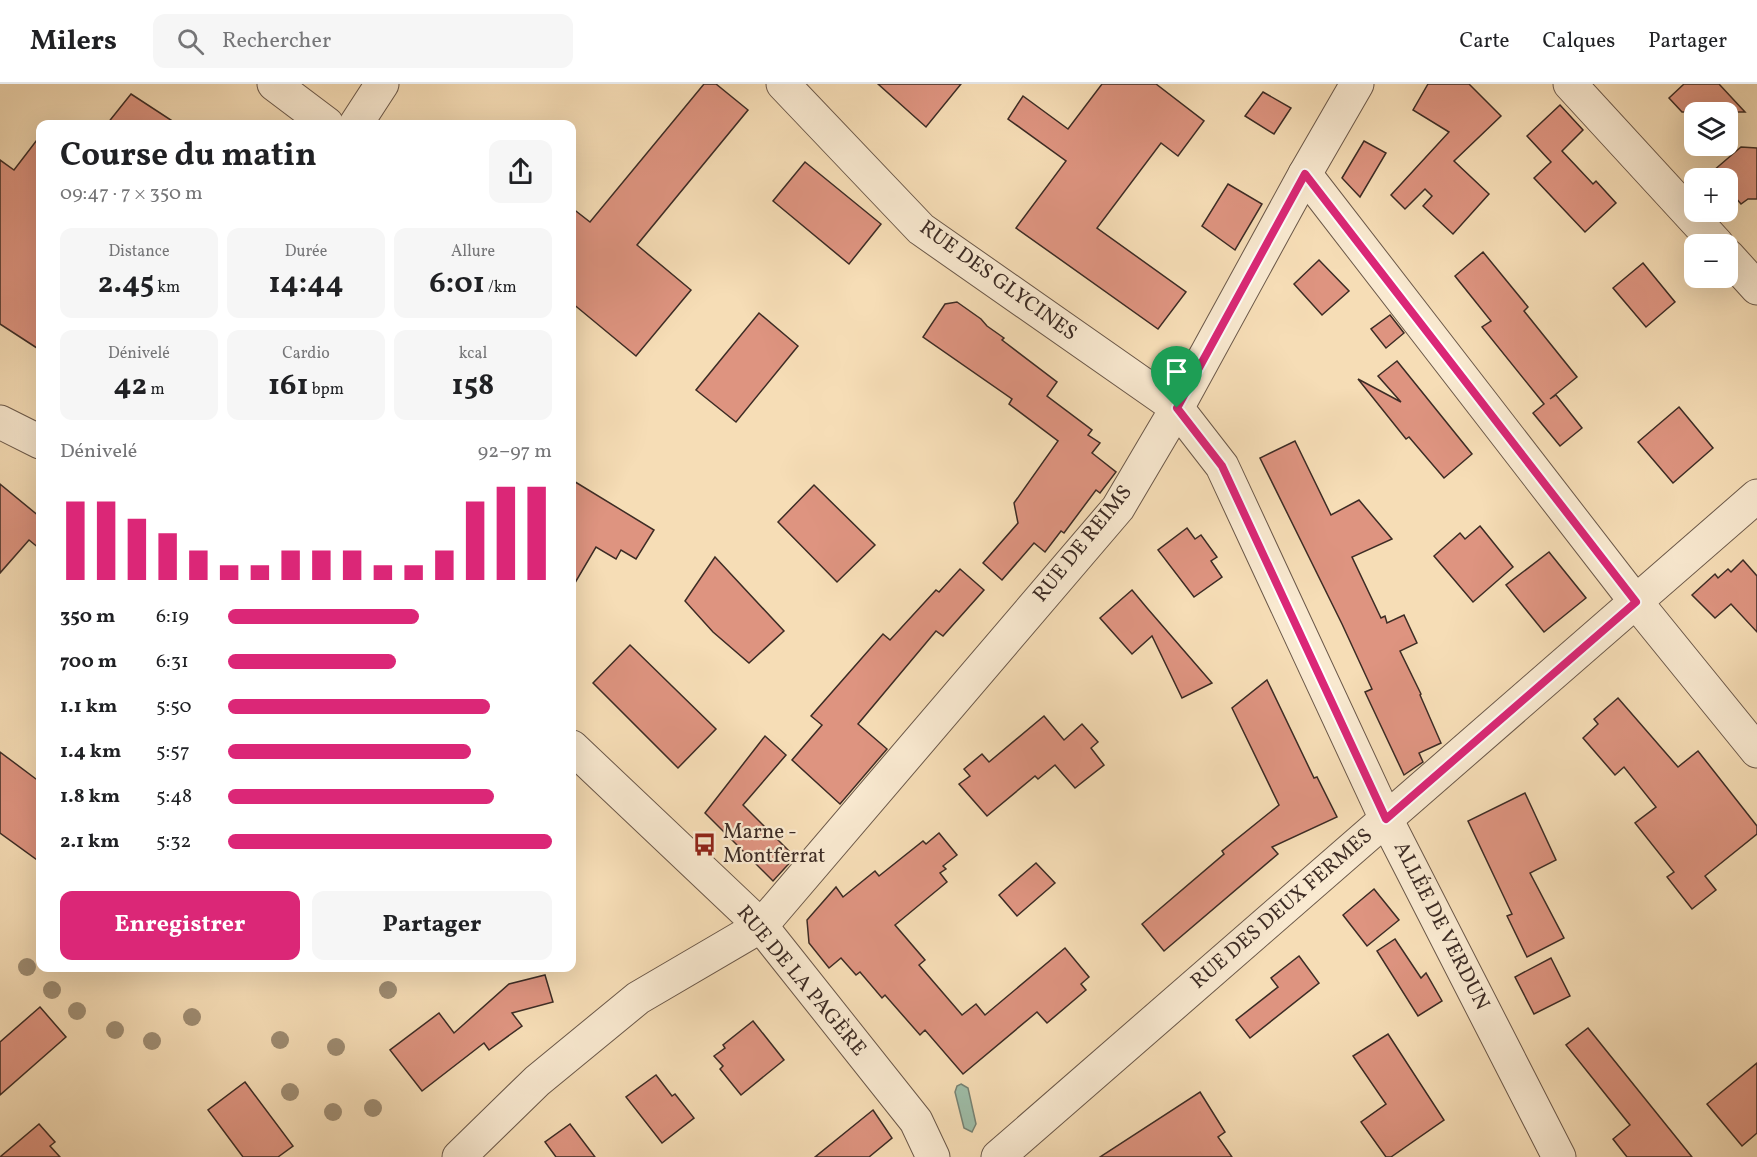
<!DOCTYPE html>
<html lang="fr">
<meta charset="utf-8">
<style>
body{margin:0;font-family:Vollkorn,serif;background:#f6f6f6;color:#202124;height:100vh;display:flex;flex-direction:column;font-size:22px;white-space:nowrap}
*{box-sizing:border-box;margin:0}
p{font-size:20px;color:#757577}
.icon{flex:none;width:33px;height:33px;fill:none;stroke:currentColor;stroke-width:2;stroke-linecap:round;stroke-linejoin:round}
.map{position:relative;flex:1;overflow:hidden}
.side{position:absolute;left:36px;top:36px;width:540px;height:852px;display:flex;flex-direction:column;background:#fff;border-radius:12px;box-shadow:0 6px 24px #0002}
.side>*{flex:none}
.buttons{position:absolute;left:1684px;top:18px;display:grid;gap:12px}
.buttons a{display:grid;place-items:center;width:54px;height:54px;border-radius:12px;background:#fff;box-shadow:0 6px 24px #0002;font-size:30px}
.pin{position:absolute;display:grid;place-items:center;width:51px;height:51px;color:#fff;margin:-62px -26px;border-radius:50% 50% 50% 0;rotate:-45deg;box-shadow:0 0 6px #0007}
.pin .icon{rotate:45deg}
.round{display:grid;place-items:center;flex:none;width:63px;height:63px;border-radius:12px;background:#f6f6f6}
.overview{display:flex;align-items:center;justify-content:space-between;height:102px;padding:0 24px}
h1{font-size:33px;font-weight:700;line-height:45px}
.metrics{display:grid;grid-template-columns:repeat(3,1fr);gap:9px;height:102px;padding:6px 24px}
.metrics div{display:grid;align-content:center;border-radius:12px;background:#f6f6f6;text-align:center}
.metrics b{font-size:30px;font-weight:700}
.metrics small{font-size:16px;font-weight:400}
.metrics p{font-size:16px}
.chart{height:168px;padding:12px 24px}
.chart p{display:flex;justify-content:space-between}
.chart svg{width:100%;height:108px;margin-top:6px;stroke:#db2777;stroke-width:6}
.button{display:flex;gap:12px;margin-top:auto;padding:12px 24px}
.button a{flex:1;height:69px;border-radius:12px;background:#db2777;color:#fff;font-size:24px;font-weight:700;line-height:69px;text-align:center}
.button a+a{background:#f6f6f6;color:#202124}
ul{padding:0 24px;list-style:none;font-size:20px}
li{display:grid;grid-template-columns:96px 72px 1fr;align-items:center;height:45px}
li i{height:15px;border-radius:8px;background:#db2777}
header{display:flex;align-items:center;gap:36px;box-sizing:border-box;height:84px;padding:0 30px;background:#fff;border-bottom:2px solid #e0e0e0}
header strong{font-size:28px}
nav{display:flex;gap:33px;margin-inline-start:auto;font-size:21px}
.search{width:420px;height:54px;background:#f6f6f6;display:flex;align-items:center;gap:15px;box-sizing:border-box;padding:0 21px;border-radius:12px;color:#757577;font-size:22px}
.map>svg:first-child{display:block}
</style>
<header>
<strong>Milers</strong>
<div class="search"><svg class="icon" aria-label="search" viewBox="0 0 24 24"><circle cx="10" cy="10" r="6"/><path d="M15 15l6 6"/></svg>Rechercher</div>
<nav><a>Carte</a><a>Calques</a><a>Partager</a></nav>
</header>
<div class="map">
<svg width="1757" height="1073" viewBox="0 0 1757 1073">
<rect width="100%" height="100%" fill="#f6ddb6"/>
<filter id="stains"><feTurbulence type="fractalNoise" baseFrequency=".00333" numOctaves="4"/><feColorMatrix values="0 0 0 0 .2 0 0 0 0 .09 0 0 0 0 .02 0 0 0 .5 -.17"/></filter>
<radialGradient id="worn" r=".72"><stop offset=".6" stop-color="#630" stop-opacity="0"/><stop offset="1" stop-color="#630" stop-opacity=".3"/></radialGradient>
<path fill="#9ebda8" stroke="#778374" stroke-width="1.5" d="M 961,1000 L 968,1004 L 976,1040 L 972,1048 L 964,1044 L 955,1008 L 957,1002 Z"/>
<g fill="#de9480" stroke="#3d2c25" stroke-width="1.5">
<path d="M 704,0 L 716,0 L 748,26 L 637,161 L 691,206 L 636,272 L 572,219 L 572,124 L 590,138 Z"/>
<path d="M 878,0 L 961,0 L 926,43 Z"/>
<path d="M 1102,0 L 1156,0 L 1204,37 L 1178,72 L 1161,59 L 1097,144 L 1186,208 L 1158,245 L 1016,144 L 1066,77 L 1008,35 L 1023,12 L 1068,45 Z"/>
<path d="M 1428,0 L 1469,0 L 1501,32 L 1454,77 L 1489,110 L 1453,150 L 1423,122 L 1432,112 L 1425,105 L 1405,125 L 1391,111 L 1449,48 L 1413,26 Z"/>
<path d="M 1684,0 L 1719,0 L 1745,28 L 1682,28 L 1669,14 Z"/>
<path d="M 1263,8 L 1291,24 L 1274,50 L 1245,32 Z"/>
<path d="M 131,10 L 177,40 L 107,40 Z"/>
<path d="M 1560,21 L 1583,46 L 1562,67 L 1593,100 L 1596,97 L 1616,119 L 1585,148 L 1534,94 L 1551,78 L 1527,52 Z"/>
<path d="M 40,52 L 40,266 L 0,240 L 0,76 L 14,86 Z"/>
<path d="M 1364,57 L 1386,69 L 1360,113 L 1342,94 Z"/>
<path d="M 1741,63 L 1757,64 L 1757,115 L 1748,115 L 1741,120 L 1728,105 L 1728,94 L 1719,94 L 1713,87 Z"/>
<path d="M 805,78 L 881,140 L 849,180 L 773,117 Z"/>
<path d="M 1228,100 L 1262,120 L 1235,166 L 1202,142 Z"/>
<path d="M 1483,168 L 1528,223 L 1524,227 L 1577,293 L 1550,315 L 1556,311 L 1582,344 L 1560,362 L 1533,329 L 1544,320 L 1482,243 L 1491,237 L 1455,192 Z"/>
<path d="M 1319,176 L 1349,207 L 1322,231 L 1294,200 Z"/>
<path d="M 1643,179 L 1675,218 L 1646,243 L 1613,204 Z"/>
<path d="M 957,218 L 981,235 L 987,242 L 1004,254 L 1002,256 L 1057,298 L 1047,312 L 1092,346 L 1088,351 L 1100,359 L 1092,369 L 1116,388 L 1100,409 L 1096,406 L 1064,449 L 1061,447 L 1045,468 L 1034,459 L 1002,496 L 983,479 L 1018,439 L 1014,419 L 1058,357 L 1009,320 L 1012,315 L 923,253 L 945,220 Z"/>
<path d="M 759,229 L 798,262 L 736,338 L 696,306 Z"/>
<path d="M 1390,231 L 1404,249 L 1386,264 L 1371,245 Z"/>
<path d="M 1397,277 L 1472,370 L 1444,394 L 1409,353 L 1406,355 L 1358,295 L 1401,318 L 1378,292 Z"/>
<path d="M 1679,323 L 1713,364 L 1673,399 L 1638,358 Z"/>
<path d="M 1295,357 L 1331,431 L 1359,416 L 1392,455 L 1352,473 L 1381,534 L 1385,532 L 1387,539 L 1404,531 L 1417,559 L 1400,567 L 1421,610 L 1420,611 L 1441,659 L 1419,669 L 1423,678 L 1404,691 L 1365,608 L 1372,605 L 1342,540 L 1260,374 Z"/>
<path d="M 572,396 L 654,446 L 636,475 L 621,466 L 616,475 L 596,463 L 572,504 Z"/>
<path d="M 0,400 L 40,433 L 40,465 L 29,456 L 0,489 Z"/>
<path d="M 814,401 L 875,461 L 837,498 L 778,438 Z"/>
<path d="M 1480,442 L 1513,483 L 1473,518 L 1434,472 L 1460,449 L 1465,455 Z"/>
<path d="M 1187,444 L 1195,455 L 1201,451 L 1217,473 L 1211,477 L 1222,493 L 1194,513 L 1158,466 Z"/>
<path d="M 1549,468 L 1586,514 L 1544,548 L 1506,501 Z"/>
<path d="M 715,473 L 784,547 L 749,579 L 713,548 L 685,517 Z"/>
<path d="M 1743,476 L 1757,492 L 1757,548 L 1731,520 L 1715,534 L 1692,511 L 1715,490 L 1718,494 L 1728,485 L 1731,488 Z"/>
<path d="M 960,485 L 984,506 L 943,552 L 936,547 L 858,640 L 887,665 L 840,720 L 792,676 L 822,641 L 811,632 L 883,550 L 890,556 L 936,506 L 939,508 Z"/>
<path d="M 1132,506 L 1147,524 L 1212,599 L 1182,614 L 1152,552 L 1132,570 L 1100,534 Z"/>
<path d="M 630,561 L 716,645 L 678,684 L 593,599 Z"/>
<path d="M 1267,596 L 1314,694 L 1317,693 L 1337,733 L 1272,763 L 1278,770 L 1164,867 L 1142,840 L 1224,770 L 1222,767 L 1279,721 L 1232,624 Z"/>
<path d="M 1618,614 L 1678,683 L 1698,667 L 1757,742 L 1757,750 L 1705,792 L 1716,806 L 1692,825 L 1667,793 L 1674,788 L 1635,739 L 1656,723 L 1624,683 L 1615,691 L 1583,654 L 1598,640 L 1594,635 Z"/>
<path d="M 1044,632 L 1064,656 L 1082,640 L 1098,658 L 1091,664 L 1104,681 L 1075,704 L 1055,681 L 1038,695 L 1035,692 L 987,732 L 959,700 L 970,692 L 964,685 L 982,670 L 989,678 Z"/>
<path d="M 765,652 L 786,671 L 743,721 L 795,773 L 773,797 L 705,729 Z"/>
<path d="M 0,668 L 40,698 L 40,778 L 0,749 Z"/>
<path d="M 1525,709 L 1556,776 L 1530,789 L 1564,854 L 1527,873 L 1507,832 L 1512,830 L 1468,737 Z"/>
<path d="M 939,749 L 957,771 L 943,782 L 946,785 L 940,789 L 947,798 L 895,841 L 925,876 L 919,881 L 962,931 L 976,920 L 985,931 L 1065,864 L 1089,893 L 1081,900 L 1086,906 L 1047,939 L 1037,928 L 963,990 L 925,946 L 920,951 L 885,911 L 882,914 L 860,888 L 856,891 L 841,874 L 829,884 L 809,859 L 807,836 L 836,803 L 843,813 L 875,787 L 879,792 L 923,757 L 926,760 Z"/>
<path d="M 1036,779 L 1055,799 L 1017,832 L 999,811 Z"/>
<path d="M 1374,805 L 1399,836 L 1367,862 L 1343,831 Z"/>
<path d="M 1395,855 L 1421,894 L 1426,889 L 1442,917 L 1418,932 L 1377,867 Z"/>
<path d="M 1299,872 L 1319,899 L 1250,954 L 1236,936 L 1278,903 L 1271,894 Z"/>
<path d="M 1551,874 L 1570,912 L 1534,930 L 1515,893 Z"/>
<path d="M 545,891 L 553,918 L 512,929 L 522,942 L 489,966 L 484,959 L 422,1007 L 390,966 L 439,929 L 454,949 L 509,900 Z"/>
<path d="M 40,923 L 66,953 L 0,1011 L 0,958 Z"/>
<path d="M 753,937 L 784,976 L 741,1011 L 720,985 L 723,982 L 714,972 L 725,964 L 723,961 Z"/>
<path d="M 1588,944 L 1692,1073 L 1627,1073 L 1613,1055 L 1630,1041 L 1566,961 Z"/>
<path d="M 1388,950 L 1444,1036 L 1391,1073 L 1386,1073 L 1361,1038 L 1386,1020 L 1353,972 Z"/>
<path d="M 1757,979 L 1757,1049 L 1742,1062 L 1707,1020 Z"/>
<path d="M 656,991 L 672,1012 L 675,1010 L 694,1034 L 662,1059 L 626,1013 Z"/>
<path d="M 245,998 L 293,1062 L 278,1073 L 243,1073 L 208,1026 Z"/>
<path d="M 1200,1008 L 1225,1048 L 1218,1053 L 1232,1073 L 1100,1073 Z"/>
<path d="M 873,1026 L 892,1054 L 869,1073 L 815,1073 Z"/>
<path d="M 39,1040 L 55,1058 L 50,1062 L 60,1073 L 0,1073 Z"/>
<path d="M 570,1040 L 595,1073 L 556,1073 L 545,1058 Z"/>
</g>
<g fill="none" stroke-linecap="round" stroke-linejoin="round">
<defs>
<g id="minor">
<path d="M 274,0 L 327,40"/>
<path d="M 783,0 L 921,145 L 1177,324 L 1222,382 L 1386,735 L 1559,1073"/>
<path d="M 1570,0 L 1717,160"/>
<path d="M 356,40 L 382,0"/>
<path d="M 1305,90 L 1636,518 L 1757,667"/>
<path d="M 1728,172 L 1757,204"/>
<path d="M 0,338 L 40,358"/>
<path d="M 572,663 L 761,842 L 916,1037 L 933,1073"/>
<path d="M 459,1073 L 537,997 L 638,914 L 761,842 L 1118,424 L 1177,324 L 1305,90 L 1357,0"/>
<path d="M 998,1073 L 1757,412"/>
</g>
</defs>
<use href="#minor" stroke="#6b5849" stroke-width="35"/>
<use href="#minor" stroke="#f9e9d0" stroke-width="33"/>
</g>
<g fill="#9e8c72">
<circle cx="27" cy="883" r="9"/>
<circle cx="52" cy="906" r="9"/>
<circle cx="388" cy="906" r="9"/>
<circle cx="77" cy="927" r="9"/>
<circle cx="192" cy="933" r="9"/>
<circle cx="115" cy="946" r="9"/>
<circle cx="280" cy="956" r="9"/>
<circle cx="152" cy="957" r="9"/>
<circle cx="336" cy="963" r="9"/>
<circle cx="290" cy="1008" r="9"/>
<circle cx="373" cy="1024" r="9"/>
<circle cx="333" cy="1028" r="9"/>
</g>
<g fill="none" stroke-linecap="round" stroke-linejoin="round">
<defs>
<path id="route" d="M 1305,90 L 1636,518 L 1386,735 L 1222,382 L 1177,324 Z"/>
</defs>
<use href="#route" stroke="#fff" stroke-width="12"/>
<use href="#route" stroke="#db2777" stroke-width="8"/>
</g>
<defs>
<symbol id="bus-bare" viewBox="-9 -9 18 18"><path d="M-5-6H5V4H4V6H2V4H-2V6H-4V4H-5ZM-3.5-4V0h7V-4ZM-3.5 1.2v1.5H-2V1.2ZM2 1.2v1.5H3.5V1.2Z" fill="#8f2418" stroke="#f9e9d0" stroke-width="2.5" paint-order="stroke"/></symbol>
</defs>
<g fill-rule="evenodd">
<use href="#bus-bare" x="688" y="744" width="33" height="33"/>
</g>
<g text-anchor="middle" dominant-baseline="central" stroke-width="4.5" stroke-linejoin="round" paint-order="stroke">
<g font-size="21" fill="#3d2c25" stroke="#f9e9d0">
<text transform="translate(998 197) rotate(36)">RUE DES GLYCINES</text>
<text transform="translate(1083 460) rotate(-51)">RUE DE REIMS</text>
<text transform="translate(1282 825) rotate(-41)">RUE DES DEUX FERMES</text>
<text transform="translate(1441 842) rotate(63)">ALLÉE DE VERDUN</text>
<text transform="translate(801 897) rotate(50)">RUE DE LA PAGÈRE</text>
</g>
<g font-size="21" fill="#3d2c25" stroke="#f9e9d0" text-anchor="start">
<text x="723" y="748">Marne -<tspan x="723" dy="24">Montferrat</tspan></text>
</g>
</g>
<rect width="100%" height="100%" filter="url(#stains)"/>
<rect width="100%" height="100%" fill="url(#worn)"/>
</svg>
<div class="buttons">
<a><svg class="icon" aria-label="layers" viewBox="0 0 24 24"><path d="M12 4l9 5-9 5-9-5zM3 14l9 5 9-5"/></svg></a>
<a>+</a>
<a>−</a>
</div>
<div class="pin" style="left:1177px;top:324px;background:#1e9e55"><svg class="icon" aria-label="arrive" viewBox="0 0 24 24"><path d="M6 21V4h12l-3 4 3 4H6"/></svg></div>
<section class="side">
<div class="overview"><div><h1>Course du matin</h1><p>09:47 · 7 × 350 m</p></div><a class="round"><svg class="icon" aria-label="share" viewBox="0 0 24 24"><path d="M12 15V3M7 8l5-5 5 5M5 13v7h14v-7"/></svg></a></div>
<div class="metrics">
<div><p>Distance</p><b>2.45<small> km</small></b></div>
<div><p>Durée</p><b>14:44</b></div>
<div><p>Allure</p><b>6:01<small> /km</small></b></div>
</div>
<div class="metrics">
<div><p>Dénivelé</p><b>42<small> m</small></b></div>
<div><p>Cardio</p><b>161<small> bpm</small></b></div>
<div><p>kcal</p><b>158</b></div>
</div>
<div class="chart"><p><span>Dénivelé</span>92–97 m</p>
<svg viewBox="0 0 160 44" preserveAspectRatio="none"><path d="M5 44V12M15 44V12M25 44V19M35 44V25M45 44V32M55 44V38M65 44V38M75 44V32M85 44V32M95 44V32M105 44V38M115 44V38M125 44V32M135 44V12M145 44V6M155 44V6"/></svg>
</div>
<ul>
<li><b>350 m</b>6:19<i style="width:59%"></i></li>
<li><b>700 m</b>6:31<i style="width:52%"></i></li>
<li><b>1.1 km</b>5:50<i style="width:81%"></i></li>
<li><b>1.4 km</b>5:57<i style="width:75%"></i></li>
<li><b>1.8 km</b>5:48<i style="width:82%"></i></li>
<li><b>2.1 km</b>5:32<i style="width:100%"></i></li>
</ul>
<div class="button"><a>Enregistrer</a><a>Partager</a></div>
</section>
</div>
